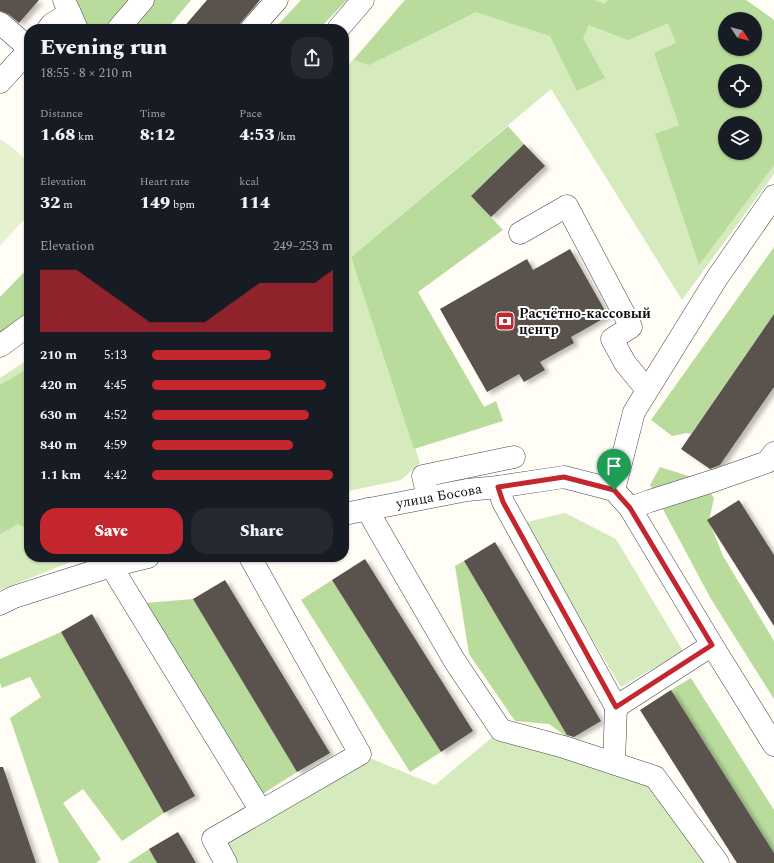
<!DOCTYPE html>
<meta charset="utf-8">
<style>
body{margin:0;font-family:Spectral,serif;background:#242831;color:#f1f3f6;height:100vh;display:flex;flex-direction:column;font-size:15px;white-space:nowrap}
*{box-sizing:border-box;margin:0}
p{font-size:13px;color:#9ea1a6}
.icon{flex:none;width:22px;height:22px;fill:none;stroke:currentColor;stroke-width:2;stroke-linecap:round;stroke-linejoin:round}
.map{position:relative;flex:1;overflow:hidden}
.side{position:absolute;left:24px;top:24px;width:325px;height:538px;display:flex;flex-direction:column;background:#171b24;border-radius:16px;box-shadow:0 1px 3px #0004}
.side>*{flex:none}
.needle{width:26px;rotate:126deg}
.buttons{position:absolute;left:718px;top:12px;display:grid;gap:8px}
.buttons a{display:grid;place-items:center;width:44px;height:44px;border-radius:50%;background:#171b24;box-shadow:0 1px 3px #0004;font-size:20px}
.pin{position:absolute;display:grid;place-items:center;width:34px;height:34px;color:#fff;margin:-41px -17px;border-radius:50% 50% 50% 0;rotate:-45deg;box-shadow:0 0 4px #0007}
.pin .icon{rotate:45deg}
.round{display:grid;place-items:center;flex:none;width:42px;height:42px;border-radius:16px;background:#242831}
.summary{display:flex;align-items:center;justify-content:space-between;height:68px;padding:0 16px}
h1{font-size:22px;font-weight:800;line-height:30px}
.figures{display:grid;grid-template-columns:repeat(3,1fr);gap:6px;height:68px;padding:4px 16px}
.figures div{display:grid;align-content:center}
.figures b{font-size:17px;font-weight:800}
.figures small{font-size:11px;font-weight:400}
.figures p{font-size:11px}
.chart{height:112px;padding:8px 16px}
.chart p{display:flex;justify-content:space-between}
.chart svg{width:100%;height:72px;margin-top:4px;fill:#c4262e;opacity:.7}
.cta{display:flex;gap:8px;margin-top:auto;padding:8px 16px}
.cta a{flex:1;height:46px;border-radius:16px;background:#c4262e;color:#fff;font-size:16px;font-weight:800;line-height:46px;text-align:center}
.cta a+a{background:#242831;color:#f1f3f6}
ul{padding:0 16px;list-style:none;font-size:13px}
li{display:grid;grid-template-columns:64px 48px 1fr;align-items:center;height:30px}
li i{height:10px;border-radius:5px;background:#c4262e}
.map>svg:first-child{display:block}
</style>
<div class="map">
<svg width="774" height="863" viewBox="0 0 774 863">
<defs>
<filter id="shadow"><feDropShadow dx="4.5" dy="2.5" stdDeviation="2" flood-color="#0004"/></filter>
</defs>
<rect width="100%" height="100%" fill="#fffdf5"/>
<g fill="#d5ebbd" fill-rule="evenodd">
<path d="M 405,0 L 746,0 L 774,20 L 774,174 L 682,300 L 551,89 L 351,257 L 420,463 L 401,480 L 344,492 L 344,70 ZM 725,19 L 755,19 L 755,49 L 725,49 ZM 725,71 L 755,71 L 755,101 L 725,101 ZM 725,123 L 755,123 L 755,153 L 725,153 Z"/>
<path d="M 29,359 L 29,557 L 83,557 L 0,590 L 0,378 Z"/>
<path d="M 565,513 L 616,539 L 683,651 L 621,687 L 523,523 Z"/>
<path d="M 501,730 L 655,777 L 718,863 L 226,863 L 213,839 L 360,754 L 435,785 Z"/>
</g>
<g fill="#b9dc9c" fill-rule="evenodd">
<path d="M 59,0 L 191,0 L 167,29 L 56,29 L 56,6 Z"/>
<path d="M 301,0 L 347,0 L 319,29 L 274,29 Z"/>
<path d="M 405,0 L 594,0 L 605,4 L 608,0 L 746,0 L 774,20 L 774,165 L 699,265 L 655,134 L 679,125 L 654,53 L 676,43 L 668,23 L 628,40 L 589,25 L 583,38 L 605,78 L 577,91 L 550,36 L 476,12 L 369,65 L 354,60 ZM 725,19 L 755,19 L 755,49 L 725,49 ZM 725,71 L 755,71 L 755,101 L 725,101 ZM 725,123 L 755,123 L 755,153 L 725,153 Z"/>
<path d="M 508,126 L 524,144 L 471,196 L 503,230 L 418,292 L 484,407 L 496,401 L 503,421 L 414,449 L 351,257 Z"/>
<path d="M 774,247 L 774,314 L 691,434 L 687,433 L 672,436 L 651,420 Z"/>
<path d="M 29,267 L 29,315 L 0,342 L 0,297 Z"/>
<path d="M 29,368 L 29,530 L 18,524 L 0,534 L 0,385 Z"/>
<path d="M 660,467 L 701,480 L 714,498 L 709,521 L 723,556 L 774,641 L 774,699 L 711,599 L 650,485 Z"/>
<path d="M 464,561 L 570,739 L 549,724 L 515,721 L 469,654 L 455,566 Z"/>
<path d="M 332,580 L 441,752 L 410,772 L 301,600 Z"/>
<path d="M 193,599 L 297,772 L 261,795 L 145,603 Z"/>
<path d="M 61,632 L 164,813 L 122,841 L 83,789 L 63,803 L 101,859 L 96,863 L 59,863 L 10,718 L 41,697 L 30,677 L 2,688 L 0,683 L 0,659 Z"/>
<path d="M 691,678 L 774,810 L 774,853 L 671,690 Z"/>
<path d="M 149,849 L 157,863 L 128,863 Z"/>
</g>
<path fill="#e6f2cf" d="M 0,139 L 13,148 L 29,163 L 29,214 L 0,246 Z"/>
<g fill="#5a524d" filter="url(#shadow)">
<path d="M 0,0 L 39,0 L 19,23 L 8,14 L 0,11 Z"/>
<path d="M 207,0 L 260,0 L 242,21 L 236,29 L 182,29 Z"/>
<path d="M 524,144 L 545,166 L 491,217 L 471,196 Z"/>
<path d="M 570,249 L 608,316 L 571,337 L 574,343 L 540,362 L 545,370 L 524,382 L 519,374 L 487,392 L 440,309 L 527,259 L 533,270 Z"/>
<path d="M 774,314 L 774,387 L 720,465 L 710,469 L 681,449 Z"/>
<path d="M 739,500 L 774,555 L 774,626 L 707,520 Z"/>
<path d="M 495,542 L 601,721 L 574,737 L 567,735 L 464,561 Z"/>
<path d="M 365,559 L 473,731 L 441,752 L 332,580 Z"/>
<path d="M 225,580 L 330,753 L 297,772 L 193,599 Z"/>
<path d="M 92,614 L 195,796 L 164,813 L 61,632 Z"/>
<path d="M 671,690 L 774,853 L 774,863 L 737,863 L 640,710 Z"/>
<path d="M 0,767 L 3,767 L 36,863 L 0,863 Z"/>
<path d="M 178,832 L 196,863 L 157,863 L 149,849 Z"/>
</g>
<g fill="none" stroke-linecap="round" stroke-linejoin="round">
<defs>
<g id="minor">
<path d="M 64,0 L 77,29"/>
<path d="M 0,23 L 29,48"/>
<path d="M 48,29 L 52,24 L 70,13"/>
<path d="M 118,29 L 143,0"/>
<path d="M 251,29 L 277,0"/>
<path d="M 338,29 L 363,0"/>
<path d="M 0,82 L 29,50"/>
<path d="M 520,233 L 567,206 L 631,327 L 612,339 L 625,363 L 647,390"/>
<path d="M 0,346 L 29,325"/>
<path d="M 498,487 L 503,502 L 616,707"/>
<path d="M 426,489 L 423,476 L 514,457"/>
<path d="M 614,490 L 634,412 L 717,278 L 774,196"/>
<path d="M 630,508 L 650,501 L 716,480 L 767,462 L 774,453"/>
<path d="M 368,509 L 373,520 L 454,660 L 501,730 L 564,747 L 655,777 L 718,863"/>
<path d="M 344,514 L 467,490 L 498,487 L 564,477 L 614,490 L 630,508 L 712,645 L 774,745"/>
<path d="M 111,566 L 261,811"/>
<path d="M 0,604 L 14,597 L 111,566 L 148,557"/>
<path d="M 614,763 L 616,707 L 712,645"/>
<path d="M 226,863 L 213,839 L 360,754 L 250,557"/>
</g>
</defs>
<use href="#minor" stroke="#444" stroke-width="23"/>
<use href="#minor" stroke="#fff" stroke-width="22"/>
</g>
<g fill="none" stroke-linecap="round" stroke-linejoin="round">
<defs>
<path id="route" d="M 564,477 L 614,490 L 630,508 L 712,645 L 616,707 L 503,502 L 498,487 Z"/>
</defs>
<use href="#route" stroke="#fff" stroke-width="8"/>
<use href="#route" stroke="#c4262e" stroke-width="5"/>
</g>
<defs>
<symbol id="bank-square" viewBox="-11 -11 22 22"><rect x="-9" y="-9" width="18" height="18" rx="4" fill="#c4262e" stroke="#fff"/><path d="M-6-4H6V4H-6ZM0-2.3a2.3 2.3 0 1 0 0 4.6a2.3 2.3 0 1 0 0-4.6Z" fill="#fff"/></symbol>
</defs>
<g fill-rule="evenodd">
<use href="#bank-square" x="494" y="310" width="22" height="22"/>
</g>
<g text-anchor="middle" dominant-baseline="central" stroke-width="4" stroke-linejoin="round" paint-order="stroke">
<g font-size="14" font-weight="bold" fill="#111" stroke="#fff" text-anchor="start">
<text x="519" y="313">Расчётно-кассовый<tspan x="519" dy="16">центр</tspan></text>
</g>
<g font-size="14" fill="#111" stroke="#fff">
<text transform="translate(439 496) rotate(-10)">улица Босова</text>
</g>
</g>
</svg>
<div class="buttons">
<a><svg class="needle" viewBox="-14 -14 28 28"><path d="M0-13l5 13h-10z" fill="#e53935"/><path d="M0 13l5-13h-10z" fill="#9ea1a6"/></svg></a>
<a><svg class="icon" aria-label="locate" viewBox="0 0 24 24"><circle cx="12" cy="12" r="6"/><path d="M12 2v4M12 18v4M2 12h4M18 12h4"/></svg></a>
<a><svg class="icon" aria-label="layers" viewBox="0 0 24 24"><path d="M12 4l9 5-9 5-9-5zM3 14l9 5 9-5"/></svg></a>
</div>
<div class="pin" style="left:614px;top:490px;background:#1e9e55"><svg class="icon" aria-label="arrive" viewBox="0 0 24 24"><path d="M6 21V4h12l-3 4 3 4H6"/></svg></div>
<section class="side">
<div class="summary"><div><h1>Evening run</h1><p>18:55 · 8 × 210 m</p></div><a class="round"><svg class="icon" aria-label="share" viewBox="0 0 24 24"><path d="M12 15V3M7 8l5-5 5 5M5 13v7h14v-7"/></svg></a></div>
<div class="figures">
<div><p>Distance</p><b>1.68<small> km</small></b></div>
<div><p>Time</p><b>8:12</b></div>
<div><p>Pace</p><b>4:53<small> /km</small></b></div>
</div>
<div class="figures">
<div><p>Elevation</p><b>32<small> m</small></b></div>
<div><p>Heart rate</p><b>149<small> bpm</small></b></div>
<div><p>kcal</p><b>114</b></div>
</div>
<div class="chart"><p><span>Elevation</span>249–253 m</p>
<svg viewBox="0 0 160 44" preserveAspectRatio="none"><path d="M0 44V6L10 6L20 6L30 14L40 22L50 30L60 38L70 38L80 38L90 38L100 30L110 22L120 14L130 14L140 14L150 14L160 6V44z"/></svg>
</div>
<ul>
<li><b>210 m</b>5:13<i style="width:66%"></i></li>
<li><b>420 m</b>4:45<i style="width:96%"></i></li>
<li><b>630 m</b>4:52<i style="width:87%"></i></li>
<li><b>840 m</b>4:59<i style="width:78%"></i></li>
<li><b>1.1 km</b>4:42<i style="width:100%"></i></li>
</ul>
<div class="cta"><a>Save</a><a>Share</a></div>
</section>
</div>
